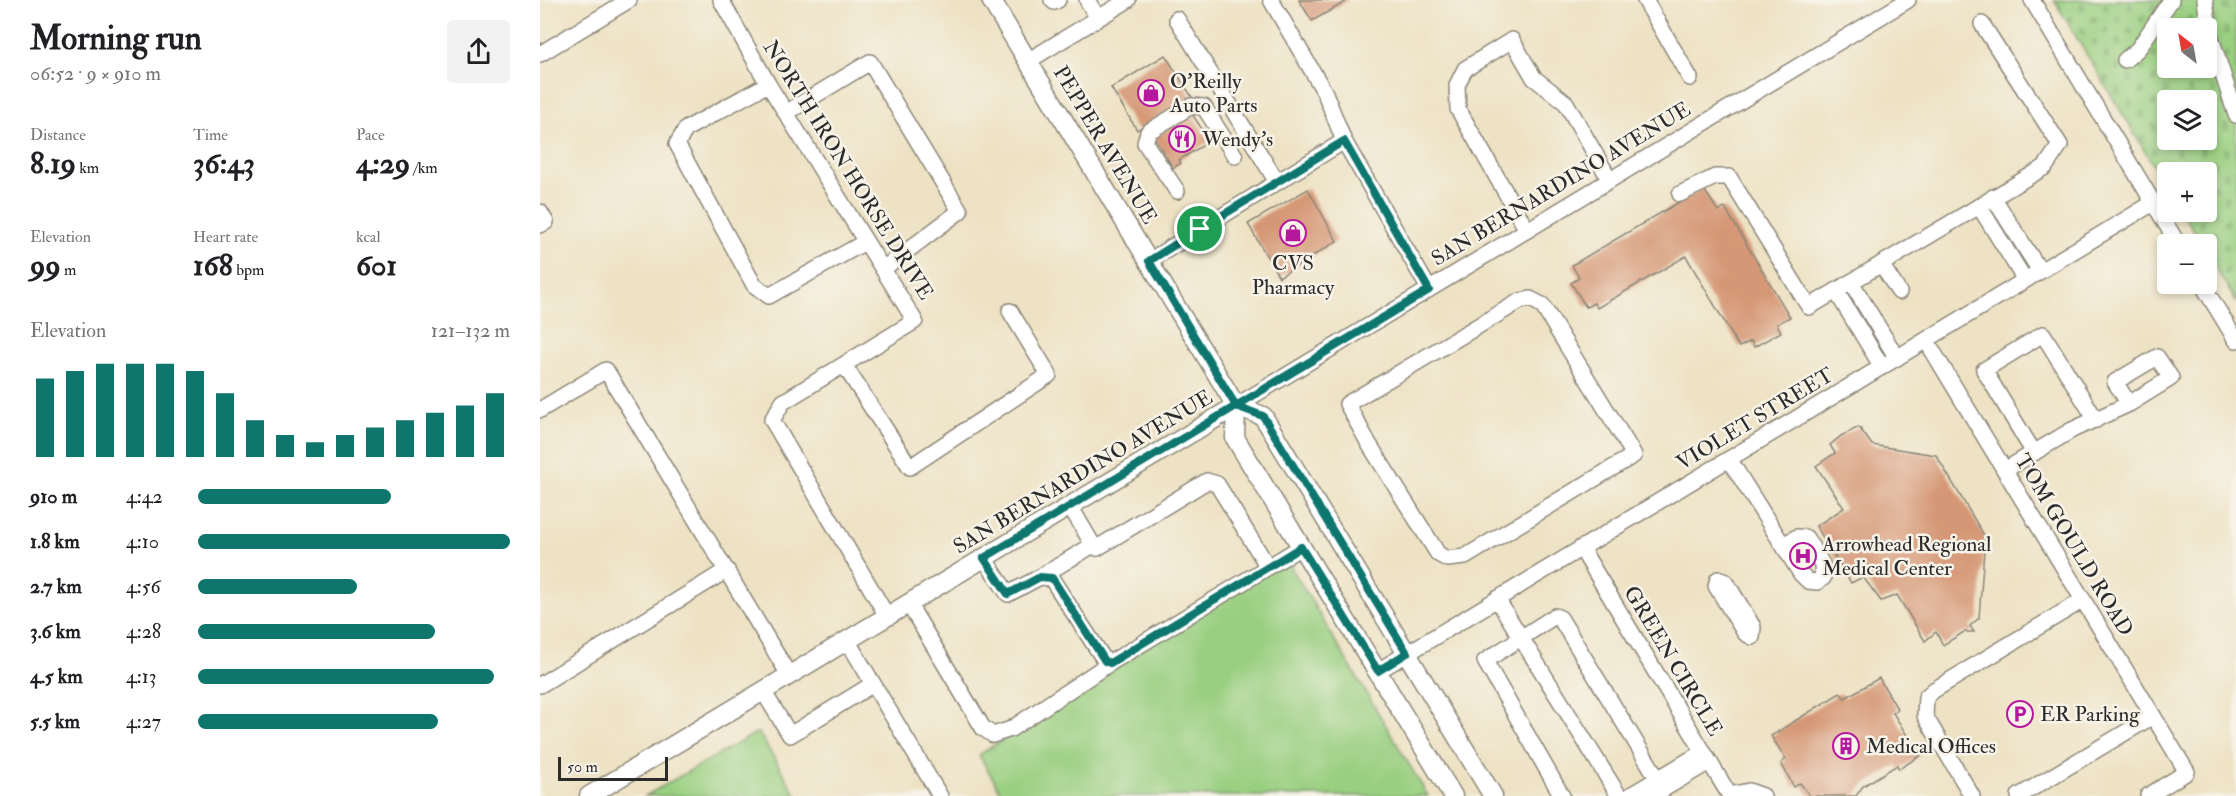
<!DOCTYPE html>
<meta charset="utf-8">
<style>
body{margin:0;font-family:"IM FELL Double Pica",serif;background:#f2f2f2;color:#202124;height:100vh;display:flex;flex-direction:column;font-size:22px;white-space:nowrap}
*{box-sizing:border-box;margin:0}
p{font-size:20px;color:#757577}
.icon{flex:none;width:33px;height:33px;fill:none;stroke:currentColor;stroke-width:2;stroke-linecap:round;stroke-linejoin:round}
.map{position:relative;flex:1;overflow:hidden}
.details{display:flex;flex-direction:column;background:#fff;width:540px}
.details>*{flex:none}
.needle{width:39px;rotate:329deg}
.tools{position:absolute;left:1617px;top:18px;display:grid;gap:12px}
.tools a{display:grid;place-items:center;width:60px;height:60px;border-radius:6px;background:#fff;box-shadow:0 3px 9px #0003;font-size:30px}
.scale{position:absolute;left:18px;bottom:15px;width:110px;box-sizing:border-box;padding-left:6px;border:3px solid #2b2b2b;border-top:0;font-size:16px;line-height:21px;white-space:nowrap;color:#2b2b2b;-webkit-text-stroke:4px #f7f3e8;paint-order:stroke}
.pin{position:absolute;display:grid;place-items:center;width:51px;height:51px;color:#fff;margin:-26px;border:3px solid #fff;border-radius:50%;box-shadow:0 2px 6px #0007}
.round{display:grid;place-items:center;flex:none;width:63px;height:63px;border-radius:6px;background:#f2f2f2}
.headline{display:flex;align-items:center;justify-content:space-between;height:102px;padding:0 30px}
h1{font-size:33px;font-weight:700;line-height:45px}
.stats{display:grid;grid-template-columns:repeat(3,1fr);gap:9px;height:102px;padding:6px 30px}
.stats div{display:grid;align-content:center}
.stats b{font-size:30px;font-weight:700}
.stats small{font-size:16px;font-weight:400}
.stats p{font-size:16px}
.chart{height:168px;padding:12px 30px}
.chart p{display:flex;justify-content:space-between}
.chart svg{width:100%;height:108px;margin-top:6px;stroke:#0f766e;stroke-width:6}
ul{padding:0 30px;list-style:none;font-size:20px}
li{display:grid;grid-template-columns:96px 72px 1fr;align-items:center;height:45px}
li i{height:15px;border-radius:8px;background:#0f766e}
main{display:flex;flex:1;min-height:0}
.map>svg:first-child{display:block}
</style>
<main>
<section class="details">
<div class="headline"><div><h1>Morning run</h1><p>06:52 · 9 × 910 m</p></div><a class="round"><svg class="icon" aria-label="share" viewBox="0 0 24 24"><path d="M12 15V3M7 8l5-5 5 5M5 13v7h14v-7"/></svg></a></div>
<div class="stats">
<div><p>Distance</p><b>8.19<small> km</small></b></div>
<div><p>Time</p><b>36:43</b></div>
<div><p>Pace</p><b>4:29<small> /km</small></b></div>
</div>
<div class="stats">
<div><p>Elevation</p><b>99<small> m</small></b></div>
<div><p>Heart rate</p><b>168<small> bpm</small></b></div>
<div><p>kcal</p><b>601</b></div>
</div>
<div class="chart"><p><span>Elevation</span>121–132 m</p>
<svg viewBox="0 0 160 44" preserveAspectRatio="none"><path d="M5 44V12M15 44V9M25 44V6M35 44V6M45 44V6M55 44V9M65 44V18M75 44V29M85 44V35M95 44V38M105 44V35M115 44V32M125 44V29M135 44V26M145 44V23M155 44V18"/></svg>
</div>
<ul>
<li><b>910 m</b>4:42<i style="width:62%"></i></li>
<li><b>1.8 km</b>4:10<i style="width:100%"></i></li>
<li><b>2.7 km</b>4:56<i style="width:51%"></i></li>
<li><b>3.6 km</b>4:28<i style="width:76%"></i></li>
<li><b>4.5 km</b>4:13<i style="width:95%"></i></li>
<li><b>5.5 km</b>4:27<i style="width:77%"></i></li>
</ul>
</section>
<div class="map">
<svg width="1696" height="796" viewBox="0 0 1696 796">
<defs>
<pattern id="cemetery-stones" width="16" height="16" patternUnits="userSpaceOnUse" patternTransform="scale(1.5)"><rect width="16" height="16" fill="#99cf80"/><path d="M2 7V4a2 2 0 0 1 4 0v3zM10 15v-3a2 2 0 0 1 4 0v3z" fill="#84b26f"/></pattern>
</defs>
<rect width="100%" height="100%" fill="#f7f3e8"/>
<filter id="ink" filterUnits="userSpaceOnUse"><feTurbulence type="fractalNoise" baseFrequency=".0167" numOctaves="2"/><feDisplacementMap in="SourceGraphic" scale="12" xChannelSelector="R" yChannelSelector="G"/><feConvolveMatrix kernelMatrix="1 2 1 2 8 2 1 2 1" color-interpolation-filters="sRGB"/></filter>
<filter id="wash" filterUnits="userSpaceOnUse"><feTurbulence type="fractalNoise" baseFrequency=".008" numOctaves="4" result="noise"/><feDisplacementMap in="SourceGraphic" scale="24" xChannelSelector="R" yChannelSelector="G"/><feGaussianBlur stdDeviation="1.35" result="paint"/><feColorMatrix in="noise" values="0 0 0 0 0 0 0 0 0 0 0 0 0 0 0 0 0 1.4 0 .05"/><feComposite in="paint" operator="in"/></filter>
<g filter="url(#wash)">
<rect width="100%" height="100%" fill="#eee2c4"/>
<g fill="#99cf80" stroke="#627d56" stroke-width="1.5">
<path d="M 745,557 L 888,796 L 463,796 L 439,755 Z"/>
<path d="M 218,732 L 257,796 L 105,796 Z"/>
</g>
<path fill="url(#cemetery-stones)" stroke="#627d56" stroke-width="1.5" fill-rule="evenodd" d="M 1514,0 L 1696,0 L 1696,302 L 1667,253 L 1666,244 L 1662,244 L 1642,212 L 1666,212 L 1666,172 L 1628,172 L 1627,188 ZM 1628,28 L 1666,28 L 1666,68 L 1628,68 ZM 1628,100 L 1666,100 L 1666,140 L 1628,140 Z"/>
<g id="blocks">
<g fill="#d59775">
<path d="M 759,0 L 809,0 L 772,21 Z"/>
<path d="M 625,55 L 652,97 L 597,130 L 571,88 Z"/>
<path d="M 652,114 L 670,141 L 639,160 L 641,163 L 633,168 L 614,137 Z"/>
<path d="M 1163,188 L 1178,211 L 1185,208 L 1250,317 L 1237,324 L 1241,332 L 1214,347 L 1211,341 L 1199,347 L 1146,256 L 1057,308 L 1054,303 L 1046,307 L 1031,283 L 1039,278 L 1032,265 Z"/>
<path d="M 768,189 L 797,241 L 739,277 L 708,224 Z"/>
<path d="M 1319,427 L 1332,445 L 1396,455 L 1445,537 L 1439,618 L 1430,626 L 1434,632 L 1424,632 L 1403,645 L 1396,632 L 1385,641 L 1357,595 L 1341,601 L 1323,577 L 1311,583 L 1276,526 L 1304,508 L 1276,466 L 1295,453 L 1290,445 L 1301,436 Z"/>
<path d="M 1339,678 L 1358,710 L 1353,713 L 1380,756 L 1359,769 L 1357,765 L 1323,786 L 1316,796 L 1270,796 L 1260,783 L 1254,787 L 1241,763 L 1246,759 L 1231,736 L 1300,693 L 1305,698 Z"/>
</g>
</g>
</g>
<g filter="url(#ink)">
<use href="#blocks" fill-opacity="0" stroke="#8c8678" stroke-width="1.5"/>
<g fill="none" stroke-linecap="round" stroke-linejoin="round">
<defs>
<g id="minor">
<path d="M 181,0 L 228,84 L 375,321 L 243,402 L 232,420 L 347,616"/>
<path d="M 512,0 L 514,2 L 518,0"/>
<path d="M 547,0 L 558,18"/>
<path d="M 731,0 L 785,93 L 804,141 L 889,289"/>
<path d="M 1105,0 L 1150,78"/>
<path d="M 1492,0 L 1638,244"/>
<path d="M 1665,0 L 1670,35 L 1696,115"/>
<path d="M 637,19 L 737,182"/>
<path d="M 0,54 L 89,0"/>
<path d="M 1585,60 L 1598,49 L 1631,0"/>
<path d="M 488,61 L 588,0"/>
<path d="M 228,84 L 146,129 L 137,144 L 214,285 L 229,296 L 325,242"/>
<path d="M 246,113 L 330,62 L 420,211 L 343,269"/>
<path d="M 637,191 L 605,143 L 608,132 L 651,106 L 664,107 L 695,156"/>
<path d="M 1140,194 L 1175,177 L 1189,177 L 1269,307 L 1505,167 L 1520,145 L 1442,24"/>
<path d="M 1453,197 L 1500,271"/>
<path d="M 1439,206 L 1485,280"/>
<path d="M 0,212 L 6,222 L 0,225"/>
<path d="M 987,230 L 918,109 L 917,85 L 925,69 L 972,40 L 994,78 L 1026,103 L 1070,180"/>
<path d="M 609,261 L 804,141"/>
<path d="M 1341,264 L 1359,292"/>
<path d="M 1311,282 L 1357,358"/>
<path d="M 1662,284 L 1696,340"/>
<path d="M 1296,291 L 1342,367"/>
<path d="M 990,299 L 1002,305 L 1094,455 L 925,557 L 907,559 L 898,554 L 829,444 L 807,404 L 980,301 Z"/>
<path d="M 1386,340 L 1647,772 L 1608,796"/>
<path d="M 304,365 L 370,467 L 509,375 L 470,311"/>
<path d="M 696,406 L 1368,0"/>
<path d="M 0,410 L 66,370 L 249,675"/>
<path d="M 1494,453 L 1444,370 L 1503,334 L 1556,420"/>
<path d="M 1189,459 L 1261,574 L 1268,581 L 1277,582 L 1283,578 L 1282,564 L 1266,538 L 1257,537 L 1243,545"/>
<path d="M 1465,470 L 1532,430 L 1589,404 L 1631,378 L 1617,357 L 1575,382 L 1589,404"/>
<path d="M 530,506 L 553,545"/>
<path d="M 1041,548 L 1190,796"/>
<path d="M 444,558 L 468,594 L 500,577 L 511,578 L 565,661 L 570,663 L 761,547"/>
<path d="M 500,577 L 553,545 L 557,548 L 667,481 L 677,484 L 728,567"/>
<path d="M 1178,579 L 1186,582 L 1213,627 L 1212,637 L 1205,633 L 1176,586 Z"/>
<path d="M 957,599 L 1079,796"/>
<path d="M 368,603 L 443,728 L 453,735 L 471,729 L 570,663"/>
<path d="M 307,640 L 400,796"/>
<path d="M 838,671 L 1613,203"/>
<path d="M 0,685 L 187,570"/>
<path d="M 223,691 L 250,735 L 333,684"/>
<path d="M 1189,795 L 1209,791 L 1223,796"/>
<path d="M 1022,796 L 945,661 L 1015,616 L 1020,618 L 1118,779"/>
<path d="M 1089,796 L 1163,752"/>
<path d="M 1112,796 L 1169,762"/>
<path d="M 1432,796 L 1385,716 L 1386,697 L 1394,690 L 1543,600"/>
<path d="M 1479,796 L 1613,716"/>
</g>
<g id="major">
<path d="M 451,0 L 696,406 L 695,438 L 913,796"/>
<path d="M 696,406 L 723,416 L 953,796"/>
<path d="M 49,796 L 696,406"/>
</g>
</defs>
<use href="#minor" stroke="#8c8678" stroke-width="18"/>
<use href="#major" stroke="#8c8678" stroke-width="21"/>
<use href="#minor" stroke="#fff" stroke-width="15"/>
<use href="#major" stroke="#fff" stroke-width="18"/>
</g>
</g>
<g fill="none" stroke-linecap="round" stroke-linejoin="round" filter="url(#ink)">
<defs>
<path id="route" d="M 660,229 L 609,261 L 696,406 L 444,558 L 468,594 L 500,577 L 512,578 L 565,661 L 570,663 L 761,547 L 838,671 L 867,653 L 723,416 L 696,406 L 889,290 L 804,141 L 660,229"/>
</defs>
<use href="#route" stroke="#fff" stroke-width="12"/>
<use href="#route" stroke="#0f766e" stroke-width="8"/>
</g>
<defs>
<symbol id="shop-ring" viewBox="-11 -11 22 22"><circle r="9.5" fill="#f7f3e8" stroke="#b5179e" stroke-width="1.5"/><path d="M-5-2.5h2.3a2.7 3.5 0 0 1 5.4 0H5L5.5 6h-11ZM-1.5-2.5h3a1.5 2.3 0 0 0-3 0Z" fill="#b5179e"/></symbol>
<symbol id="restaurant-ring" viewBox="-11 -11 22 22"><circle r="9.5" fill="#f7f3e8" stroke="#b5179e" stroke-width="1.5"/><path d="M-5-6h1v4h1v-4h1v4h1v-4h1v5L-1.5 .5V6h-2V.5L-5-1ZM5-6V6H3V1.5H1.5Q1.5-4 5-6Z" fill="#b5179e"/></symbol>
<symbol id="hospital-ring" viewBox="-11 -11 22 22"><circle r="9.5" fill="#f7f3e8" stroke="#b5179e" stroke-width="1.5"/><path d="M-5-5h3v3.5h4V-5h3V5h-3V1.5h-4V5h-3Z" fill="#b5179e"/></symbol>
<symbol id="parking-ring" viewBox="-11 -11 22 22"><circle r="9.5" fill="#f7f3e8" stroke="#b5179e" stroke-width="1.5"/><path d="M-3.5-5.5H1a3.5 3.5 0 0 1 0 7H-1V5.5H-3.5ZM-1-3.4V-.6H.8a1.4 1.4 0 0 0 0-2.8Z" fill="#b5179e"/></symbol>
<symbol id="building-ring" viewBox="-11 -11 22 22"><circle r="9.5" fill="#f7f3e8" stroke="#b5179e" stroke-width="1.5"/><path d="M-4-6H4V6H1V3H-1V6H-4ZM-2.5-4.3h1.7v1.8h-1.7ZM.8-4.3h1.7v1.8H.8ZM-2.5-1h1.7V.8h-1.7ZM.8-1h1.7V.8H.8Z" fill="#b5179e"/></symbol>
</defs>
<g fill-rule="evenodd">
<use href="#shop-ring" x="596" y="78" width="30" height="30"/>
<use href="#restaurant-ring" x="627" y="124" width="30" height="30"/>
<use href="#shop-ring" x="738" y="218" width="30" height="30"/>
<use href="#hospital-ring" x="1248" y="541" width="30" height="30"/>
<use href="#parking-ring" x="1465" y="699" width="30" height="30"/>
<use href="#building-ring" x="1291" y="731" width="30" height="30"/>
</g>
<g text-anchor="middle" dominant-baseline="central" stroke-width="5" stroke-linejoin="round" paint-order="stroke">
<g font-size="21" fill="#2b2b2b" stroke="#f7f3e8" text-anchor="start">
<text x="630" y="81">O'Reilly<tspan x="630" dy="24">Auto Parts</tspan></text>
<text x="662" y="139">Wendy's</text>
<text x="753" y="263" text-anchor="middle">CVS<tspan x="753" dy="24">Pharmacy</tspan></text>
<text x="1282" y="544">Arrowhead Regional<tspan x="1282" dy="24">Medical Center</tspan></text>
<text x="1500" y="714">ER Parking</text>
<text x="1326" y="746">Medical Offices</text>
</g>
<g font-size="21" fill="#2b2b2b" stroke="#f7f3e8">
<text transform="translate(565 145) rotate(59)">PEPPER AVENUE</text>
<text transform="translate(308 170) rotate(58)">NORTH IRON HORSE DRIVE</text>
<text transform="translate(1021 184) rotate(-31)">SAN BERNARDINO AVENUE</text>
<text transform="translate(1215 419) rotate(-31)">VIOLET STREET</text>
<text transform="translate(543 472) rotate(-31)">SAN BERNARDINO AVENUE</text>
<text transform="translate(1534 545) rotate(59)">TOM GOULD ROAD</text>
<text transform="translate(1133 661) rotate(59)">GREEN CIRCLE</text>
</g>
</g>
</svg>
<div class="tools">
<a><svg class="needle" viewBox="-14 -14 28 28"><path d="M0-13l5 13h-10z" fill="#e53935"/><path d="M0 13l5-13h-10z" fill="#757577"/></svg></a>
<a><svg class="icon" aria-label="layers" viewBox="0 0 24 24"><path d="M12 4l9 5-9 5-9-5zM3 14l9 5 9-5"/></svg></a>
<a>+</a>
<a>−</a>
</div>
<div class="scale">50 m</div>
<div class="pin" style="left:660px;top:229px;background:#1e9e55"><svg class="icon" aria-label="arrive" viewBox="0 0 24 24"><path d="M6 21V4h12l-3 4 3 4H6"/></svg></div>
</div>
</main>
